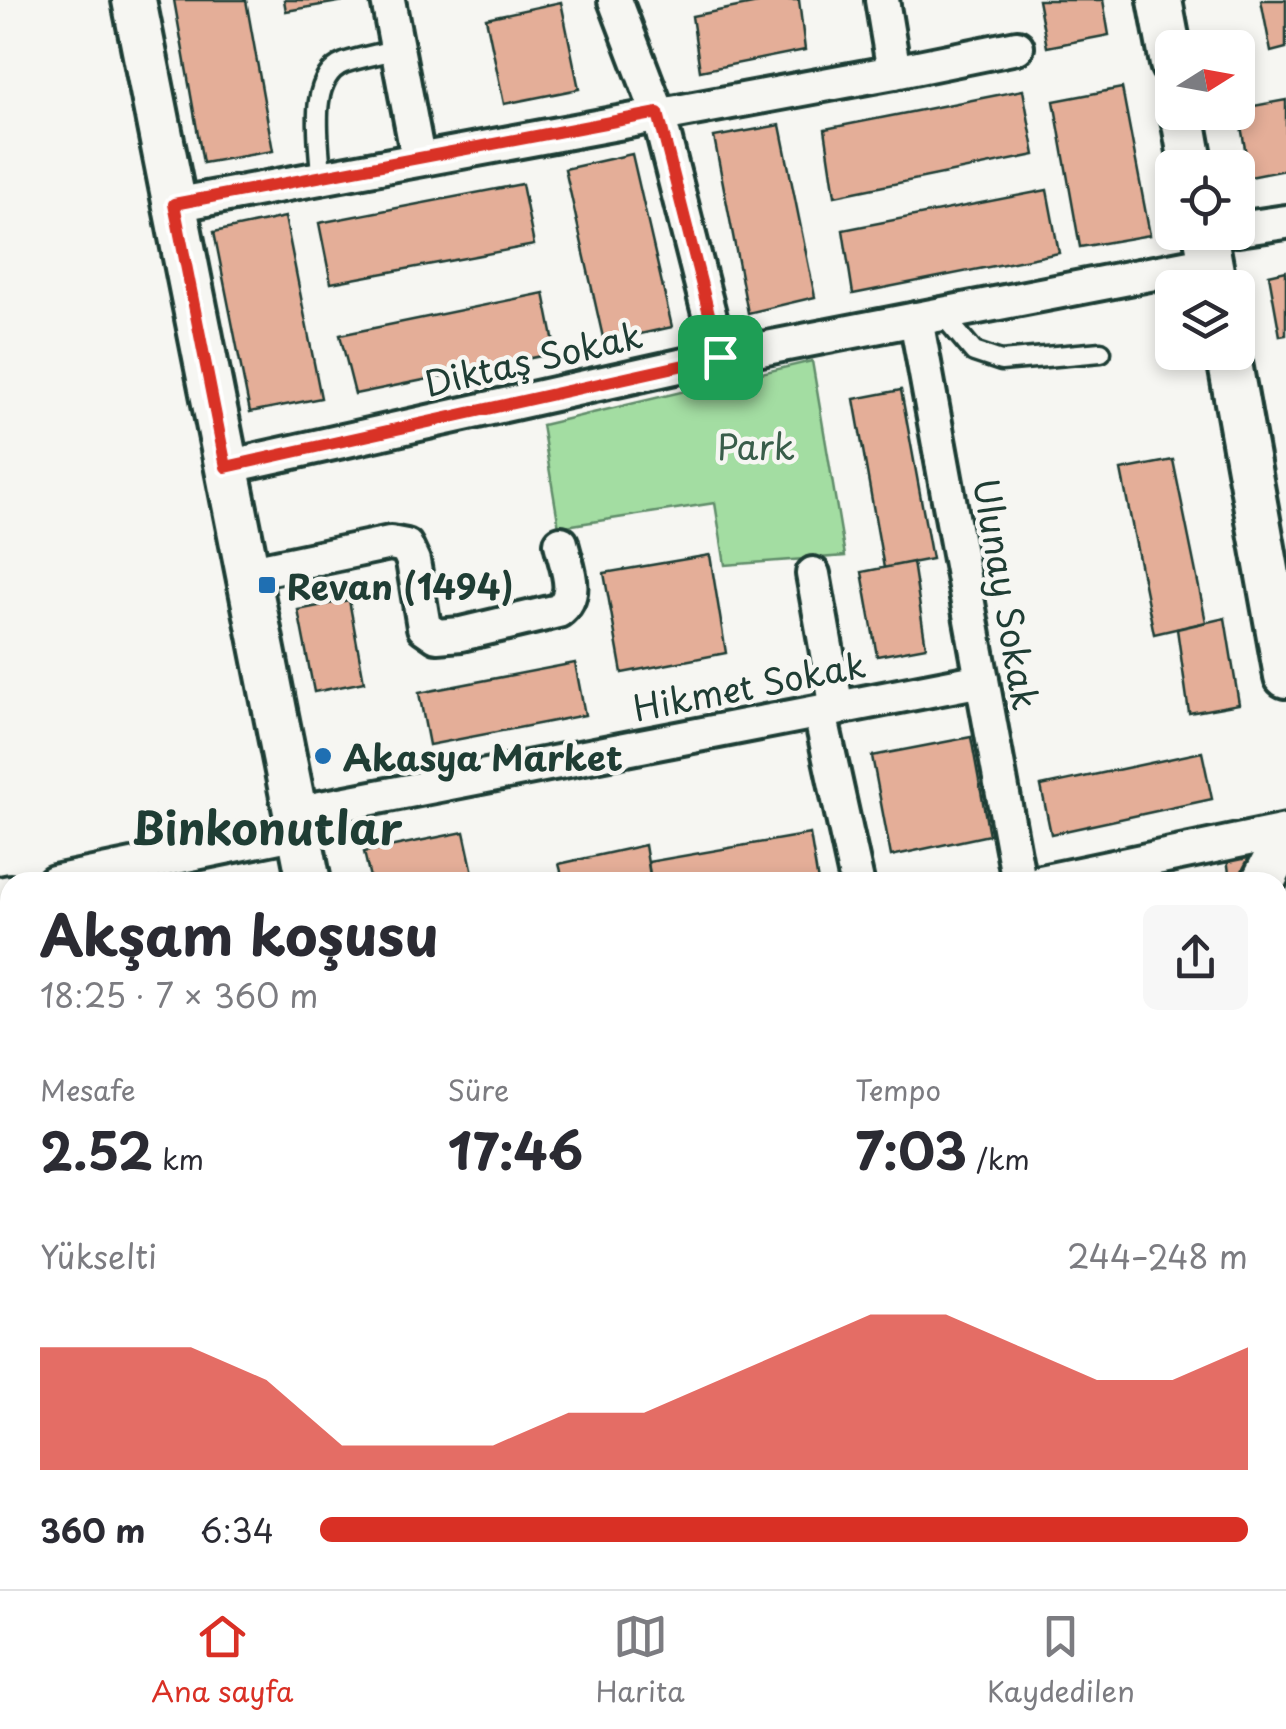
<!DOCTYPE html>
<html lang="tr">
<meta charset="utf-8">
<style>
body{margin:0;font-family:"Playpen Sans",sans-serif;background:#f7f7f7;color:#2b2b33;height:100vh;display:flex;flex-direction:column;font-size:38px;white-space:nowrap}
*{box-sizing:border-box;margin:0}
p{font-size:32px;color:#7c7c81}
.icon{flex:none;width:55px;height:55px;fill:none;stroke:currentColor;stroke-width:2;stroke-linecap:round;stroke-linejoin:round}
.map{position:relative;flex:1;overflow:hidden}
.sheet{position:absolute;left:0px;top:872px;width:1288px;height:718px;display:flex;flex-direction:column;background:#fff;border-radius:30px 30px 0 0;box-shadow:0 5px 15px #0003}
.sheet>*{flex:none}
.needle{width:65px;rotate:79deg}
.controls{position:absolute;left:1155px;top:30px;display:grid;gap:20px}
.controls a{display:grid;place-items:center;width:100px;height:100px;border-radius:15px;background:#fff;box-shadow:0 5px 15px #0003;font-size:50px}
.pin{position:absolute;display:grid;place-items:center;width:85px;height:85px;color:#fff;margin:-42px;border-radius:20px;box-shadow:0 5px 15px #0006}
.round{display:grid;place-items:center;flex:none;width:105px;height:105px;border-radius:15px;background:#f7f7f7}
.headline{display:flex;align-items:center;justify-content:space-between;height:170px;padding:0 40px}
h1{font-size:55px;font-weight:700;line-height:75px}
.figures{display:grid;grid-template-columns:repeat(3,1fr);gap:15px;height:170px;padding:10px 40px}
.figures div{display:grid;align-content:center}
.figures b{font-size:50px;font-weight:700}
.figures small{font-size:28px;font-weight:400}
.figures p{font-size:28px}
.chart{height:280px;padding:20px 40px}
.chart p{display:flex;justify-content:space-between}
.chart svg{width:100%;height:180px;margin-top:10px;fill:#d93025;opacity:.7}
ul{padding:0 40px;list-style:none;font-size:32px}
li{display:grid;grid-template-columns:160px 120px 1fr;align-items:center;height:75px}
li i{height:25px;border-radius:12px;background:#d93025}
.tabs{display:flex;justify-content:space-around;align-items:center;height:140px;border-top:2px solid #e1e1e2;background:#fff;font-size:28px;color:#7c7c81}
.tabs a{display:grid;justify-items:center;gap:5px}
.tabs .selected{color:#d93025}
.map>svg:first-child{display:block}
</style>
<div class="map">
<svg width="1286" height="1589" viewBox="0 0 1286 1589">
<rect width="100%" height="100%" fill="#f6f6f2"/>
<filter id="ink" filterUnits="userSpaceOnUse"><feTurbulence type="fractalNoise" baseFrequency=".01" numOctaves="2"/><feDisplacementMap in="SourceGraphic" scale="20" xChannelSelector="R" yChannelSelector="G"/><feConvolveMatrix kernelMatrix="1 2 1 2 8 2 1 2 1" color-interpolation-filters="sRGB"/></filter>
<g filter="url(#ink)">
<path fill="#a3dda2" stroke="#618d6b" stroke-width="2.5" d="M 812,361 L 845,556 L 725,565 L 715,503 L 559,527 L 542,425 Z"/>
<g fill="#e4ae98" stroke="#1f3d34" stroke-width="2.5">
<path d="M 174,0 L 246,0 L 273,151 L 203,163 Z"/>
<path d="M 284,0 L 350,0 L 286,11 Z"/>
<path d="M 773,0 L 799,0 L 805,50 L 700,71 L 692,16 Z"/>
<path d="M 1038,0 L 1103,0 L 1109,35 L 1047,47 Z"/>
<path d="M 1261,0 L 1286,0 L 1286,48 L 1271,52 Z"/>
<path d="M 561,2 L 579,89 L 504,104 L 486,18 Z"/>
<path d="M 1122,88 L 1150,235 L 1080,247 L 1054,101 Z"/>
<path d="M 1023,90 L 1035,155 L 835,196 L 825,129 Z"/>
<path d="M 1286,100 L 1286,170 L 1250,177 L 1238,109 Z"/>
<path d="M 780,125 L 815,297 L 748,313 L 714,137 Z"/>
<path d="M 632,154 L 672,327 L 604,342 L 565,169 Z"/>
<path d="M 522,184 L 534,245 L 331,283 L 319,223 Z"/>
<path d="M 1047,190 L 1059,253 L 853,294 L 843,230 Z"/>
<path d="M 285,217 L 321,398 L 250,412 L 214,232 Z"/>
<path d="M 1286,271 L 1286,335 L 1280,336 L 1269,275 Z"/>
<path d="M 544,293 L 556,353 L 355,394 L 340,335 Z"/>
<path d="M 901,390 L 932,559 L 884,568 L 854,399 Z"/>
<path d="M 1173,460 L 1206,622 L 1154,634 L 1121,470 Z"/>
<path d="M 710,555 L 726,653 L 622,673 L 604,573 Z"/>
<path d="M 913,562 L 926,647 L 877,656 L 862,572 Z"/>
<path d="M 349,600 L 364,682 L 314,692 L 298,610 Z"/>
<path d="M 1225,618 L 1239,704 L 1189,713 L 1177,629 Z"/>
<path d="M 575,663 L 585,715 L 429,745 L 419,693 Z"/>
<path d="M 971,737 L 989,835 L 891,856 L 872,756 Z"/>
<path d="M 1202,752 L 1212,799 L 1051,834 L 1041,786 Z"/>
<path d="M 464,832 L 475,882 L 371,882 L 364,852 Z"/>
<path d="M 810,834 L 818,882 L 651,882 L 648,862 Z"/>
<path d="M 1268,840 L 1263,875 L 1230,881 L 1226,850 Z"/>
<path d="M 645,845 L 651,882 L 564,882 L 559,864 Z"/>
<path d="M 1286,1091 L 1286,1142 L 1278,1143 L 1278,1092 Z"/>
<path d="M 1286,1338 L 1286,1436 L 1278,1392 L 1278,1340 Z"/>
<path d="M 10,1367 L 10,1423 L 0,1425 L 0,1368 Z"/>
<path d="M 1286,1547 L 1286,1589 L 1230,1589 L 1241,1580 L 1278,1580 L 1278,1553 Z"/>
<path d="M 10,1553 L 10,1580 L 48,1580 L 50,1589 L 0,1589 L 0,1554 Z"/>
<path d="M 314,1580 L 364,1580 L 366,1589 L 316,1589 Z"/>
<path d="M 503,1580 L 555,1580 L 557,1589 L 505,1589 Z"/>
<path d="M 670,1580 L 741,1580 L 742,1589 L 642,1589 L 642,1586 Z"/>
<path d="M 948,1580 L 950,1589 L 796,1589 L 794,1581 Z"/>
</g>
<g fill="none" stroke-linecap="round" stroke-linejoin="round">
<defs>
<g id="service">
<path d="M 321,177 C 320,143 306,78 344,63 C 361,57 380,54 398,49"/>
<path d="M 942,314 L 974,352 L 1001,361 L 1101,352"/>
</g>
<g id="minor">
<path d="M 388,0 L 418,158"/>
<path d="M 615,0 L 658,113 L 720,357"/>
<path d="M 894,72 L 1017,47"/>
<path d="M 174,205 L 894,72 L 882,0"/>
<path d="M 1238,229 L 1286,222"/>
<path d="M 916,319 L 1019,882"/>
<path d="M 226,467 L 720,357 L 1211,262"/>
<path d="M 247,573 L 390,543 L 406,546 L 413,561 L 424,627 L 437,636 L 461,634 L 558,611 C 581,595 566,566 561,543"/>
<path d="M 813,574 L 837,709"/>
<path d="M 820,713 L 857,882"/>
<path d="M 295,813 L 982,680"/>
<path d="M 54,882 L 299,832"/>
<path d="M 1041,882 L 1286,831"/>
<path d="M 0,894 L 10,892"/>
<path d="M 1278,914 L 1286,912"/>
<path d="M 1278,973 L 1286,972"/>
<path d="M 0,1078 L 10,1076"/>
<path d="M 0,1155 L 10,1153"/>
<path d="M 0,1208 L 10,1206"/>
<path d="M 1278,1286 L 1286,1285"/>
<path d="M 0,1290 L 10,1288"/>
<path d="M 0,1468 L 10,1466"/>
<path d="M 1278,1488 L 1286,1486"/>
<path d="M 77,1580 L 79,1589"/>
<path d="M 770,1580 L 772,1589"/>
<path d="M 1029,1580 L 1031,1589"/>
<path d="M 1184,1589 L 1190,1580"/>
</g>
<g id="tertiary">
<path d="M 134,0 L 309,882"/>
<path d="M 1160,0 L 1172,64"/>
<path d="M 1182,112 L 1192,168"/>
<path d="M 1205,232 L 1215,288"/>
<path d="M 1228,352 L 1286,676"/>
<path d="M 1263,882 L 1286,838"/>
<path d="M 1278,1016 L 1286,1019"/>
<path d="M 448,1580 L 449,1589"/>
</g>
</defs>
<use href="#service" stroke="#1f3d34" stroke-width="25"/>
<use href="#minor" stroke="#1f3d34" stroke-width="40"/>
<use href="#tertiary" stroke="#1f3d34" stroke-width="50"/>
<use href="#service" stroke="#f6f6f2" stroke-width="18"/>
<use href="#minor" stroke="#f6f6f2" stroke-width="32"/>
<use href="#tertiary" stroke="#f6f6f2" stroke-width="42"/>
</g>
</g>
<g fill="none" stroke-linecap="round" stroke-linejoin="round" filter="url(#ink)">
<defs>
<path id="route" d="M 658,113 L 720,357 L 226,467 L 174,204 Z"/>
</defs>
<use href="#route" stroke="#fff" stroke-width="20"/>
<use href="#route" stroke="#d93025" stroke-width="12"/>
</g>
<g fill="#1f6fb2" stroke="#f6f6f2" stroke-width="4">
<rect x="257" y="575" width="20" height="20" rx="5"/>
<circle cx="323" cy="756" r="10"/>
</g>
<g text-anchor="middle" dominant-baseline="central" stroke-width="9" stroke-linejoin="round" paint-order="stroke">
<g font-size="35" fill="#1f3d34" stroke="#f6f6f2">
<text transform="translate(533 358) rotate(-13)">Diktaş Sokak</text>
<text transform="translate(1007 594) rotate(80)">Ulunay Sokak</text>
<text transform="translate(749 685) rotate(-11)">Hikmet Sokak</text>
</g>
<g font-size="35" fill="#395d4a" stroke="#f6f6f2">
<text x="756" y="445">Park</text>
</g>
<g font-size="35" font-weight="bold" fill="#1f3d34" stroke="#f6f6f2" text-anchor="start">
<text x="287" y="585">Revan (1494)</text>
<text x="343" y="756">Akasya Market</text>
</g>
<g font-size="45" font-weight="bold" fill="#1f3d34" stroke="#f6f6f2">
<text x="267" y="826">Binkonutlar</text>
</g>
</g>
</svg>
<div class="controls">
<a><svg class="needle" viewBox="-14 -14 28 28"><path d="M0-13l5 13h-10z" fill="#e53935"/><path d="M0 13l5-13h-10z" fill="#7c7c81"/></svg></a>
<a><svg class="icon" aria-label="locate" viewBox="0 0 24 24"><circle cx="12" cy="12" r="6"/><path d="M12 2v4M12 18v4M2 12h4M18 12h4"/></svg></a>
<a><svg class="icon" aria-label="layers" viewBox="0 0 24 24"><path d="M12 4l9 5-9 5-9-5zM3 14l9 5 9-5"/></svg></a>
</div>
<div class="pin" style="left:720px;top:357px;background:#1e9e55"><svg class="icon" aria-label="arrive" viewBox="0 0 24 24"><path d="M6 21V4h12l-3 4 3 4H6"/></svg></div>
<section class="sheet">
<div class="headline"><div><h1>Akşam koşusu</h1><p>18:25 · 7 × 360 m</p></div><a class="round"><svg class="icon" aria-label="share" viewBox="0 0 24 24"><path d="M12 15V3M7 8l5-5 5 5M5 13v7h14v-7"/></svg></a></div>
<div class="figures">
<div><p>Mesafe</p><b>2.52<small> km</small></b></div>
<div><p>Süre</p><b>17:46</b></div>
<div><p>Tempo</p><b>7:03<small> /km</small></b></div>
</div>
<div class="chart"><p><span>Yükselti</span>244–248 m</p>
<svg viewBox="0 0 160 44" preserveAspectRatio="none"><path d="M0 44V14L10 14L20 14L30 22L40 38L50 38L60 38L70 30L80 30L90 22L100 14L110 6L120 6L130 14L140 22L150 22L160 14V44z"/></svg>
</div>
<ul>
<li><b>360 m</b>6:34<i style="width:100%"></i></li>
</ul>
</section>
</div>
<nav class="tabs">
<a class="selected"><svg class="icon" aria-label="home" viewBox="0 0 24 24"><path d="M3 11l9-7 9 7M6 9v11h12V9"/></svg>Ana sayfa</a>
<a><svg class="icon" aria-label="map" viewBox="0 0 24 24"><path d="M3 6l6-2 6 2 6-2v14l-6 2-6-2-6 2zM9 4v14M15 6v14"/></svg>Harita</a>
<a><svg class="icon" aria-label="saved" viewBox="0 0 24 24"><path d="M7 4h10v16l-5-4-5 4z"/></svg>Kaydedilen</a>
</nav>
